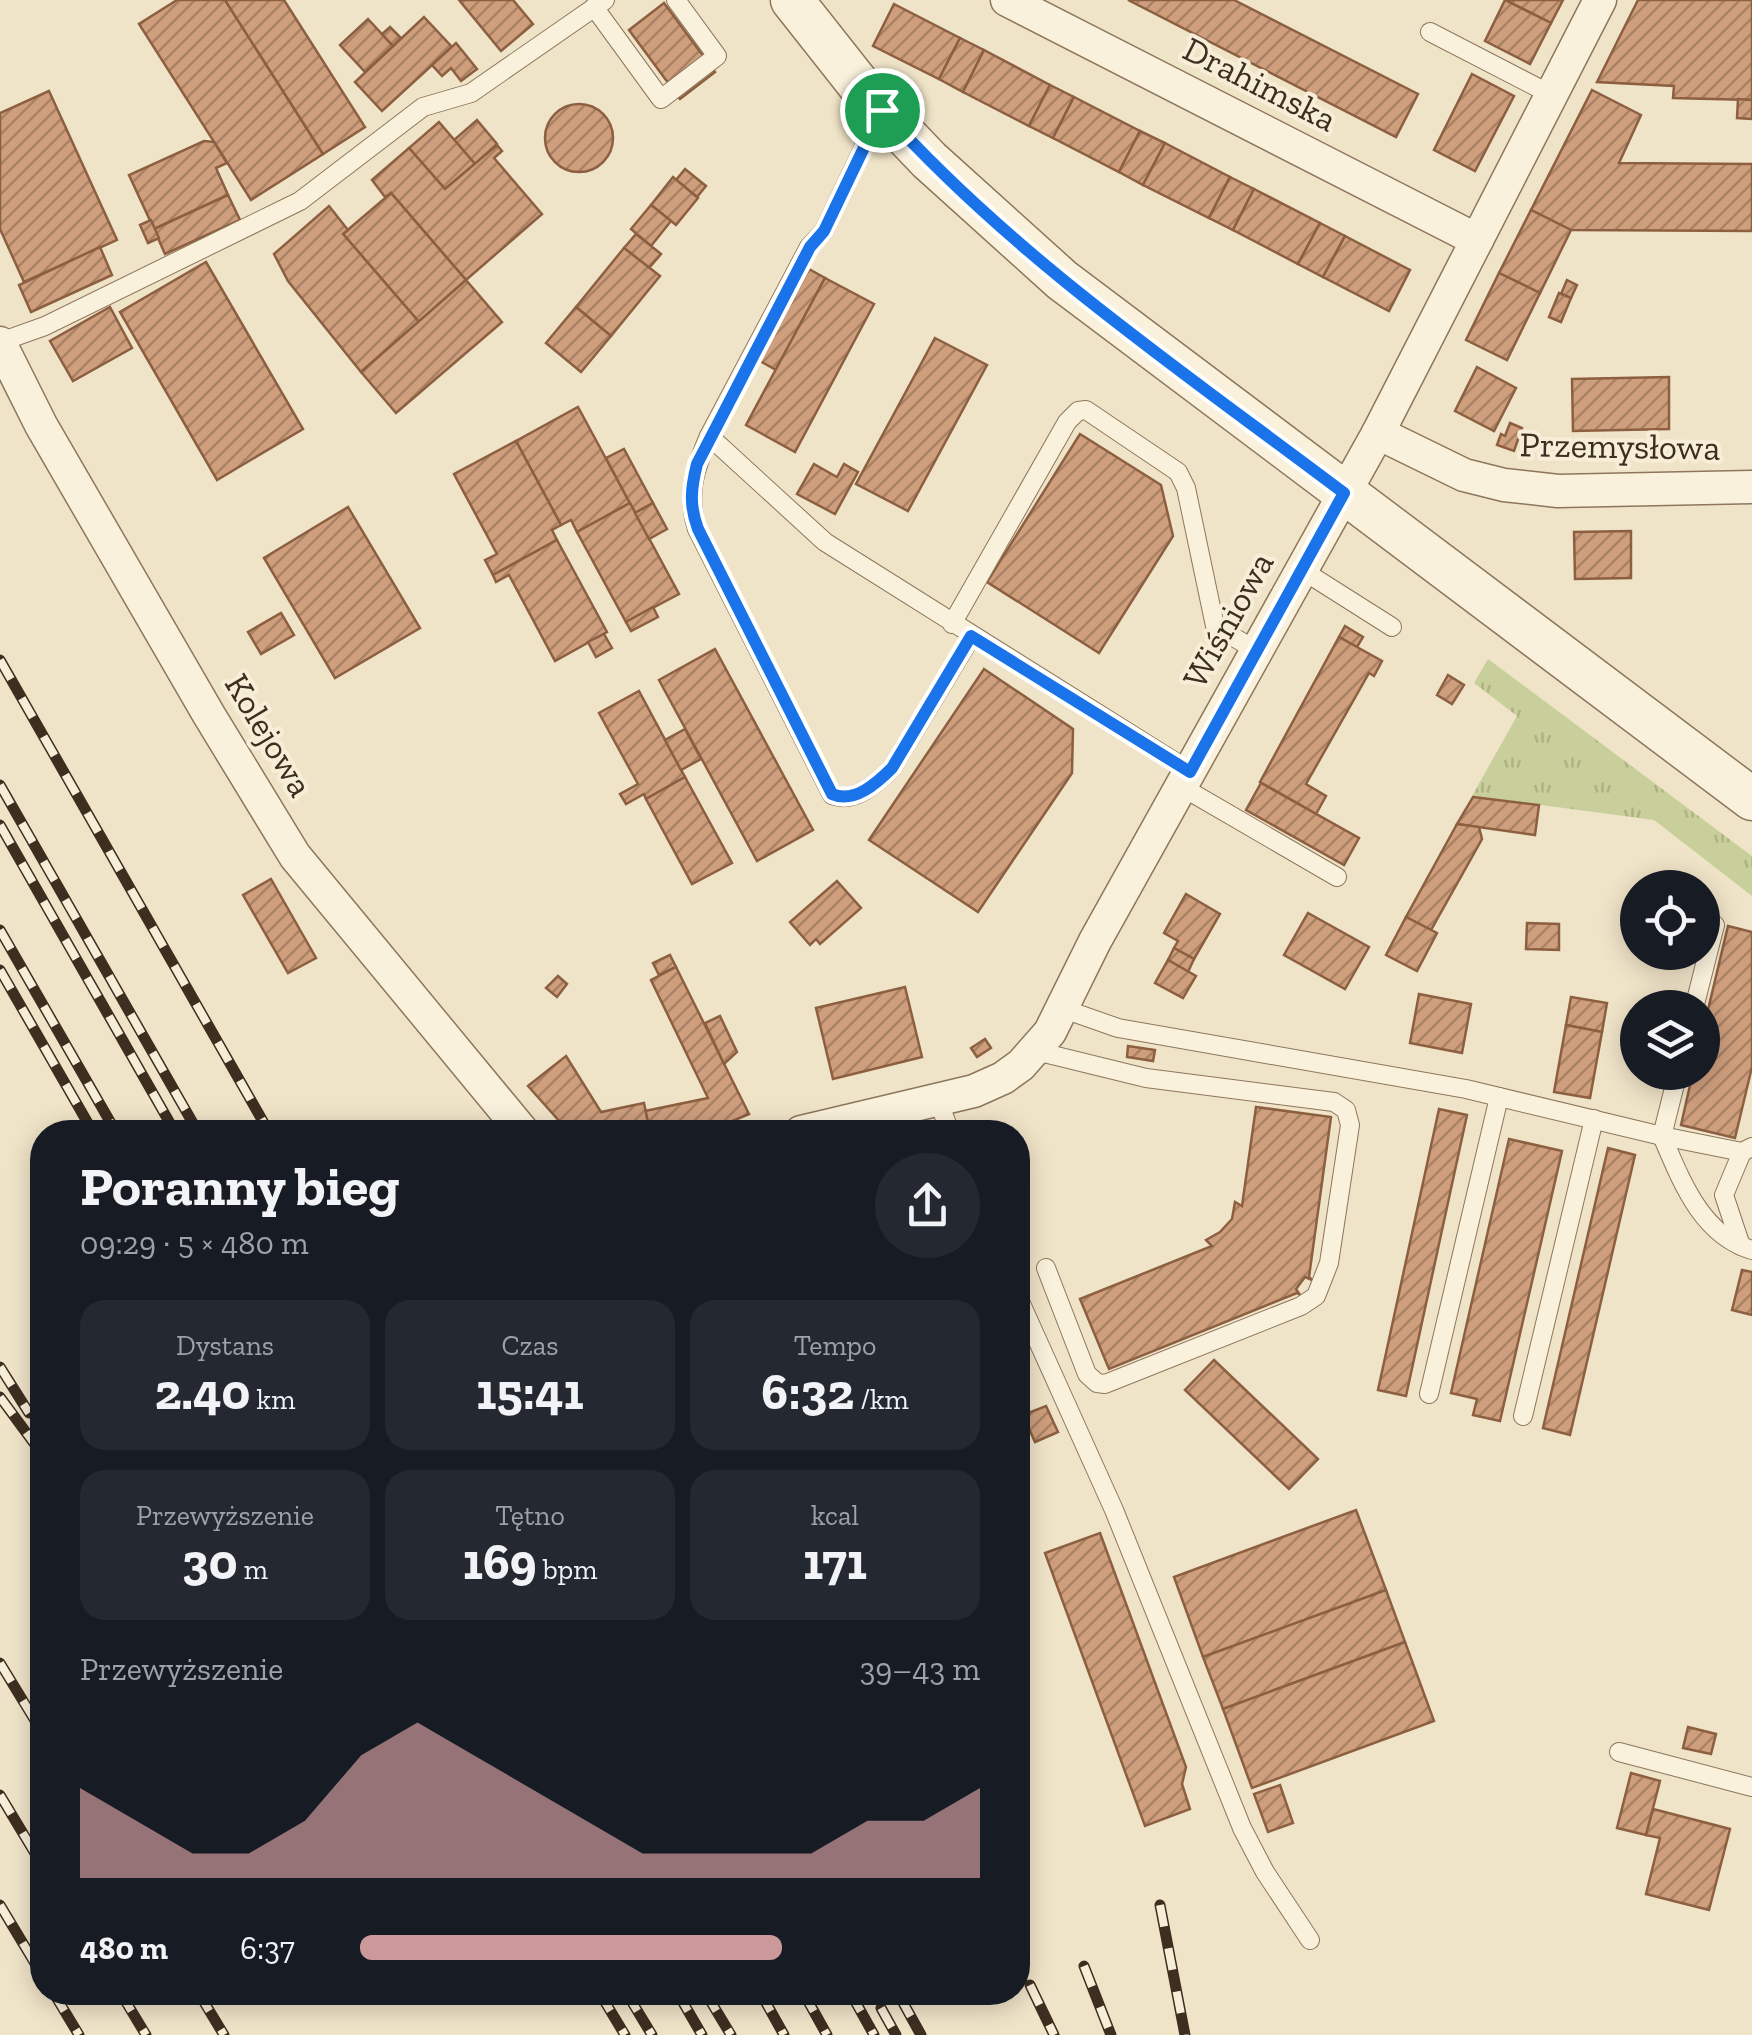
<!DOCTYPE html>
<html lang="pl">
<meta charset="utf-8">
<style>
body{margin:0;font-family:"Zilla Slab",serif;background:#242831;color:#f1f3f6;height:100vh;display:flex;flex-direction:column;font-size:38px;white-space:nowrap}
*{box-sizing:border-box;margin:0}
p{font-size:32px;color:#9ea1a6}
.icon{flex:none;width:55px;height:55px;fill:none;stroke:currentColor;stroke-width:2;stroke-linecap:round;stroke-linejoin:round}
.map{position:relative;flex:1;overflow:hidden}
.drawer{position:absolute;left:30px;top:1120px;width:1000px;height:885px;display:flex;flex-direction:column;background:#171b24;border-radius:40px;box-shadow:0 5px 25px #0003}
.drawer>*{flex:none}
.tools{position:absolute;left:1620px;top:870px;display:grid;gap:20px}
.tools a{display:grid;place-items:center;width:100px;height:100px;border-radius:50%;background:#171b24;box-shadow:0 5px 25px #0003;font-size:50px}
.pin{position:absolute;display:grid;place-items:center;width:85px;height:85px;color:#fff;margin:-42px;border:5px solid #fff;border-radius:50%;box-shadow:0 2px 10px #0007}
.round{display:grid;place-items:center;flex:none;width:105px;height:105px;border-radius:52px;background:#242831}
.overview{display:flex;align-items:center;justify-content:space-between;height:170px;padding:0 50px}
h1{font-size:55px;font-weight:700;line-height:75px}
.figures{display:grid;grid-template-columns:repeat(3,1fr);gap:15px;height:170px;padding:10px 50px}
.figures div{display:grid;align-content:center;border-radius:25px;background:#242831;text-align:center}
.figures b{font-size:50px;font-weight:700}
.figures small{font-size:28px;font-weight:400}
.figures p{font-size:28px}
.chart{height:280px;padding:20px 50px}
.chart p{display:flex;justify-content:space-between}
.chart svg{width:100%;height:180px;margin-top:10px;fill:#cc999b;opacity:.7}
ul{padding:0 50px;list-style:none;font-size:32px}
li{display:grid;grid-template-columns:160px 120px 1fr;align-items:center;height:75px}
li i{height:25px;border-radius:12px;background:#cc999b}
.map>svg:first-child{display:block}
</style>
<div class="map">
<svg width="1752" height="2035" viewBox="0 0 1752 2035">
<defs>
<pattern id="grass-tufts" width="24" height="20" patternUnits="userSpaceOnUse" patternTransform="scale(2.5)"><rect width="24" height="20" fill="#c9cf9b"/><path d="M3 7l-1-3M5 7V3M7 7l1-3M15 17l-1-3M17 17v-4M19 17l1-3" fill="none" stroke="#aeb285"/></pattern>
<pattern id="building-hatch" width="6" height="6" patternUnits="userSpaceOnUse" patternTransform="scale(2.5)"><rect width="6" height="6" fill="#cf9f7d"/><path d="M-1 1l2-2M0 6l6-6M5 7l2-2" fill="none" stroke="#a98266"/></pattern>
</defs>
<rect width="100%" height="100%" fill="#f0e4c8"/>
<path fill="url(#grass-tufts)" d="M 1488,659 L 1752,856 L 1752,896 L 1654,820 L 1472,796 L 1517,716 L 1474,683 Z"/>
<g fill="url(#building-hatch)" stroke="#8d5f41" stroke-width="2.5">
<path d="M 177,0 L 225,0 L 323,154 L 251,200 L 139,24 Z"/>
<path d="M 225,0 L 284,0 L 365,127 L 323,154 Z"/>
<path d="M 459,0 L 513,0 L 533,24 L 501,51 Z"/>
<path d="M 1128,0 L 1234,0 L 1418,94 L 1396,137 Z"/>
<path d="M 1505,0 L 1563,0 L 1551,23 Z"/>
<path d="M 1505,0 L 1551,23 L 1530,64 L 1485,41 Z"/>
<path d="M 1638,0 L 1752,0 L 1752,100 L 1673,98 L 1674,86 L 1597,82 Z"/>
<path d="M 664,3 L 715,72 L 680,99 L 629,30 Z"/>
<path d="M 894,4 L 960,38 L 939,79 L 873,46 Z"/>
<path d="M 424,17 L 452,47 L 382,111 L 355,82 Z"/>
<path d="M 368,19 L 393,46 L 365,72 L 340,45 Z"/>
<path d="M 390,27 L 401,38 L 393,46 L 382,34 Z"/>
<path d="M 960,38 L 984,50 L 963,92 L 939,79 Z"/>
<path d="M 456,43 L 477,69 L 461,81 L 451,68 L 442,76 L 432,65 Z"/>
<path d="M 984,50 L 1050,85 L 1029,126 L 963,92 Z"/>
<path d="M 1472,74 L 1514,96 L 1475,171 L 1434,150 Z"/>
<path d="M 1050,85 L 1074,97 L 1053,138 L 1029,126 Z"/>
<path d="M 1592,90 L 1641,115 L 1619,163 L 1752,164 L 1752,231 L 1571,230 L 1531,210 Z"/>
<path d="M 49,91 L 117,240 L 24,282 L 0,229 L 0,113 Z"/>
<path d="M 1074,97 L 1140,131 L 1119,172 L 1053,138 Z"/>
<path d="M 1738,99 L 1752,100 L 1752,119 L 1737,118 Z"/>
<circle cx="579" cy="138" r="34"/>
<path d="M 477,120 L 497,144 L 475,164 L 454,140 Z"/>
<path d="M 439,122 L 475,164 L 445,189 L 409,148 Z"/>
<path d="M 1140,131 L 1165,143 L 1143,185 L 1119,172 Z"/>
<path d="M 204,141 L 214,142 L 227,163 L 216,168 L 228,195 L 154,229 L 129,175 Z"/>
<path d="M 1165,143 L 1230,177 L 1209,218 L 1143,185 Z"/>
<path d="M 497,145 L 502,151 L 494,158 L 542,214 L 466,280 L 391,193 L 385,197 L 372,180 L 409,148 L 445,189 Z"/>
<path d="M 685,169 L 706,186 L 697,197 L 676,180 Z"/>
<path d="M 673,177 L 698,198 L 676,225 L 651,205 Z"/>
<path d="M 1230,177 L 1254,189 L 1233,230 L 1209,218 Z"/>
<path d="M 1254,189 L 1320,223 L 1298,264 L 1233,230 Z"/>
<path d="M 391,193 L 466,280 L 419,322 L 343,234 Z"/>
<path d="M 228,195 L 240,220 L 165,254 L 154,229 Z"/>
<path d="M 651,205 L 671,221 L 651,246 L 631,229 Z"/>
<path d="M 329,206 L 348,230 L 343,234 L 419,322 L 361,372 L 288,281 L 274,254 Z"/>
<path d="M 1531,210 L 1571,230 L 1540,293 L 1499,273 Z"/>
<path d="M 151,220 L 159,238 L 148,243 L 140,225 Z"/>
<path d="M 1320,223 L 1345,236 L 1323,277 L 1298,264 Z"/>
<path d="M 636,234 L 661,254 L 649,268 L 624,248 Z"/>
<path d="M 1345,236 L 1410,270 L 1389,311 L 1323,277 Z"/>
<path d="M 100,247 L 112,275 L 31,312 L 19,285 Z"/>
<path d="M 624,248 L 660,276 L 611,336 L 576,307 Z"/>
<path d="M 206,262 L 303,429 L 217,480 L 120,312 Z"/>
<path d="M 809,269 L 825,278 L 776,370 L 760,361 Z"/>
<path d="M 1499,273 L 1540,293 L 1507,360 L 1466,340 Z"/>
<path d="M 825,278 L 874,304 L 795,452 L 746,425 Z"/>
<path d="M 466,280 L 502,322 L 396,413 L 361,372 Z"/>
<path d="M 1567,280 L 1577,285 L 1571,298 L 1561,294 Z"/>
<path d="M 1559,293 L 1571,298 L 1561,322 L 1549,317 Z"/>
<path d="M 110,307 L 132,348 L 73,381 L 50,341 Z"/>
<path d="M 576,307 L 611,336 L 581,372 L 546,343 Z"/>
<path d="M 935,338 L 987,365 L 908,511 L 856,484 Z"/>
<path d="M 1477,367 L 1516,388 L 1494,431 L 1455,411 Z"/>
<path d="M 1669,377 L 1669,429 L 1573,431 L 1572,379 Z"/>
<path d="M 578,407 L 630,503 L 577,532 L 571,520 L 561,525 L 516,441 Z"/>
<path d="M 1510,423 L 1522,428 L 1514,451 L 1497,445 L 1501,434 L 1505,436 Z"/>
<path d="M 1080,434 L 1161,485 L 1173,536 L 1099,653 L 987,582 Z"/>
<path d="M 516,441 L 561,525 L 552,530 L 557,540 L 493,575 L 485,560 L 497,554 L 454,474 Z"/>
<path d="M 624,449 L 653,503 L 635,513 L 606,458 Z"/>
<path d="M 814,464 L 837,477 L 844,464 L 858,472 L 835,514 L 797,494 Z"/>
<path d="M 630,503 L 679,594 L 626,622 L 577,532 Z"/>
<path d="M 653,503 L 667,529 L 649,539 L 635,513 Z"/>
<path d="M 348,507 L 420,628 L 335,678 L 264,558 Z"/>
<path d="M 1631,531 L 1631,578 L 1575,579 L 1574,532 Z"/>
<path d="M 557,540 L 607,632 L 555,661 L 509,575 L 496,582 L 493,575 Z"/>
<path d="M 653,607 L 658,617 L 631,631 L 626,622 Z"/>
<path d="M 281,613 L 294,635 L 261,654 L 248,632 Z"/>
<path d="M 1345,626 L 1363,637 L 1357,647 L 1339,637 Z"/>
<path d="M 604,634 L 612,648 L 596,657 L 588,642 Z"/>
<path d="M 1339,637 L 1382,661 L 1374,676 L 1369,673 L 1306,784 L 1326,796 L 1316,814 L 1260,782 Z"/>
<path d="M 715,649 L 813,830 L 757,861 L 659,680 Z"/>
<path d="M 984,669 L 1073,729 L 1072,773 L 978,912 L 869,840 Z"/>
<path d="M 1448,675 L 1464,685 L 1452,704 L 1437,695 Z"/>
<path d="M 639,691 L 685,777 L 646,799 L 644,794 L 626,804 L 620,794 L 638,784 L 599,713 Z"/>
<path d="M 685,729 L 701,759 L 681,770 L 665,740 Z"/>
<path d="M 685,777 L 732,863 L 692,884 L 646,799 Z"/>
<path d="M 1261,783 L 1359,838 L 1344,865 L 1246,810 Z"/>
<path d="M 1473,797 L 1539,805 L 1535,835 L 1457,824 Z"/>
<path d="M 1457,824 L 1479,827 L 1482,839 L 1431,930 L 1406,917 Z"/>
<path d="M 271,879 L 316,958 L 288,973 L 243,895 Z"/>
<path d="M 837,881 L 861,908 L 820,944 L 816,939 L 810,945 L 790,922 Z"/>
<path d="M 1186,894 L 1220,914 L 1194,959 L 1174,948 L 1178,941 L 1164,933 Z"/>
<path d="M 1308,913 L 1369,947 L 1345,989 L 1284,955 Z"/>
<path d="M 1406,917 L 1437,933 L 1417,971 L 1386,955 Z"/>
<path d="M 1527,923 L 1559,924 L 1559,950 L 1526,949 Z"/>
<path d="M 1728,926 L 1752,932 L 1752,1067 L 1735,1138 L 1681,1125 L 1693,1072 L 1702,1072 L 1702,1035 Z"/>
<path d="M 1174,948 L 1194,959 L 1188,972 L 1168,960 Z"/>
<path d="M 670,955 L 676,967 L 659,975 L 653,963 Z"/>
<path d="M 1168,960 L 1196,976 L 1183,998 L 1155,983 Z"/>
<path d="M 676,967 L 749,1114 L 723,1125 L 685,1132 L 650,1132 L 645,1111 L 708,1098 L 651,980 Z"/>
<path d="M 558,976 L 567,984 L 557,997 L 546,988 Z"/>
<path d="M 905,987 L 922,1057 L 833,1079 L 816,1008 Z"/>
<path d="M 1419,994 L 1471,1004 L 1462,1053 L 1410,1043 Z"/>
<path d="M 1571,997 L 1607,1003 L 1602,1032 L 1566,1025 Z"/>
<path d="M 720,1016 L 737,1052 L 724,1064 L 705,1023 Z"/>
<path d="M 1566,1025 L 1602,1032 L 1590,1098 L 1554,1092 Z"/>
<path d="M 985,1039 L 991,1048 L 977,1057 L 971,1048 Z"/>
<path d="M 1128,1046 L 1155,1050 L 1153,1061 L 1127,1057 Z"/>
<path d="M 566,1056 L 601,1112 L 644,1103 L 650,1132 L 569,1132 L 528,1086 Z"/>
<path d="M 1256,1107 L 1331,1117 L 1309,1277 L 1312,1280 L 1305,1277 L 1296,1289 L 1300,1295 L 1297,1293 L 1109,1369 L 1080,1299 L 1212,1246 L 1206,1240 L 1220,1232 L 1232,1219 L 1235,1202 L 1242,1206 Z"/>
<path d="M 1439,1109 L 1467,1115 L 1406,1396 L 1378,1390 Z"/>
<path d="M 1509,1139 L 1562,1151 L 1500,1421 L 1473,1415 L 1477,1399 L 1451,1393 Z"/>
<path d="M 1608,1148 L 1635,1155 L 1570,1435 L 1543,1428 Z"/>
<path d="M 1742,1270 L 1752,1272 L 1752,1315 L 1732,1310 Z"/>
<path d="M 1214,1360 L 1318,1459 L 1289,1489 L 1185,1390 Z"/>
<path d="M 1046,1406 L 1058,1432 L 1035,1442 L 1023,1415 Z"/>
<path d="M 1356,1510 L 1386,1590 L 1203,1657 L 1174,1577 Z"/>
<path d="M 1100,1533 L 1186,1767 L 1182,1784 L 1190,1809 L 1145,1826 L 1045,1553 Z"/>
<path d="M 1386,1590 L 1405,1642 L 1223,1709 L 1203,1657 Z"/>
<path d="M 1405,1642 L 1434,1721 L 1252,1788 L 1223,1709 Z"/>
<path d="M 1688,1727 L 1716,1734 L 1711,1754 L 1683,1748 Z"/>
<path d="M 1631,1773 L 1660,1781 L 1646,1835 L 1617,1828 Z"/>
<path d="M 1280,1785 L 1293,1823 L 1268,1832 L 1254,1794 Z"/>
<path d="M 1653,1809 L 1730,1829 L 1709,1910 L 1646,1894 L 1660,1838 L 1646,1835 Z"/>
</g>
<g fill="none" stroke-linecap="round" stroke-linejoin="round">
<defs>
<g id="service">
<path d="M 594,7 L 661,99 L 717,56 L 676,0"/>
<path d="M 1430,32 L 1552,95"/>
<path d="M 881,111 L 824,231 L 809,247 L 709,436 L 825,542 L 1191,772"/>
<path d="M 0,342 L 45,326 L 300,201 L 423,107 L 471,93 L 605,0"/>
<path d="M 709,436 C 695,469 686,494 697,529 L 832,795 C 854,804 877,783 892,768 L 971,637"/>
<path d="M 1302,570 L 1392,627"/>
<path d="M 952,624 L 1067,422 L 1078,411 L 1086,410 L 1178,472 L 1186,488 L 1215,626 L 1257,651"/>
<path d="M 1182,787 L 1337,877"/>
<path d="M 1061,1008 L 1118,1028 L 1466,1089 L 1662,1136 L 1678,1072"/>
<path d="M 1694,1008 L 1715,925"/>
<path d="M 1036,1051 L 1146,1078 L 1334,1102 L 1346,1110 L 1350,1125 L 1329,1263 L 1316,1296 L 1301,1306 L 1105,1384 L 1097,1383 L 1087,1374 L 1046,1268"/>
<path d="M 938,1100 L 950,1132"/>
<path d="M 1662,1136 C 1681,1180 1701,1235 1752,1250"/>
<path d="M 1662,1136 L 1742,1152 L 1752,1147"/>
<path d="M 1741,1246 L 1724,1195 L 1742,1152"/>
<path d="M 1018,1297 L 1114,1510 L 1242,1828 L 1265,1872 L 1310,1940"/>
<path d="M 1429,1394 L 1499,1097"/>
<path d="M 1523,1416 L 1594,1119"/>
<path d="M 1619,1752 L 1752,1787"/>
</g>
<g id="minor">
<path d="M 1007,0 L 1477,240"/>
<path d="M 0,343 L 41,425 L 209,715 L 295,856 L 523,1132"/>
<path d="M 1378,433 L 1464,475 L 1504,485 L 1558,491 L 1752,487"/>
<path d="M 801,1132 L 974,1091 L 1003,1078 L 1021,1065 L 1050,1032 L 1095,941 L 1378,433 L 1600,0"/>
</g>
<path id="tertiary" d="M 792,0 L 867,95 L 929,160 L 1062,280 L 1752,799"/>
</defs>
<use href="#service" stroke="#8d765c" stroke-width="20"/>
<use href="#minor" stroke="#8d765c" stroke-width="35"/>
<use href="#tertiary" stroke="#8d765c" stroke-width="45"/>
<use href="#service" stroke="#faf1dc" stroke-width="18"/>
<use href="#minor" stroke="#faf1dc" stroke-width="32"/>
<use href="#tertiary" stroke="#faf1dc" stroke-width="42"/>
<defs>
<g id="rail">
<path d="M 0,660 L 269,1132"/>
<path d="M 0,785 L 198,1132"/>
<path d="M 0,825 L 175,1132"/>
<path d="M 0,930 L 116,1132"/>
<path d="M 0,970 L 93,1132"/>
<path d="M 0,1367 L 29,1413"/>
<path d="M 0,1397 L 42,1454"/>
<path d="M 0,1663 L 42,1732"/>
<path d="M 0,1795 L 42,1865"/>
<path d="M 0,1905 L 42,1975"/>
<path d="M 1160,1905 L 1185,2035"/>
<path d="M 1084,1966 L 1111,2035"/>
<path d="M 1030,1985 L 1054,2035"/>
<path d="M 53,1992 L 79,2035"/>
<path d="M 120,1992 L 146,2035"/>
<path d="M 198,1992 L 224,2035"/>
<path d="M 599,1992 L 625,2035"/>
<path d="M 626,1992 L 652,2035"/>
<path d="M 677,1992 L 702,2035"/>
<path d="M 705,1992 L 731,2035"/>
<path d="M 760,1992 L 784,2035"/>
<path d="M 803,1992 L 827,2035"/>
<path d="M 850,1992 L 874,2035"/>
<path d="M 900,1997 L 921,2035"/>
<path d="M 881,2008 L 896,2035"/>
</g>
</defs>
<use href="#rail" stroke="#3d2e20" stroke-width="11"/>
<use href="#rail" stroke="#f7eed8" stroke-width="8" stroke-dasharray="22" stroke-linecap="butt"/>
</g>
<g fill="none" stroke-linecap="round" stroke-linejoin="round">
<defs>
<path id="route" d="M 882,110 C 1016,259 1185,373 1344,493 L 1190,772 L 971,636 L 892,768 C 877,783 854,804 832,794 L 698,529 C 689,505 691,488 697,464 L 810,247 L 824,231 Z"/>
</defs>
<use href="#route" stroke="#fff" stroke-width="20"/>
<use href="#route" stroke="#1a73e8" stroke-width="12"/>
</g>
<g text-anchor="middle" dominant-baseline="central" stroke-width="8" stroke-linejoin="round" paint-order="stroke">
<g font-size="35" fill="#3d2e20" stroke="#f7eed8">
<text transform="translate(1260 84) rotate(27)">Drahimska</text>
<text transform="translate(1620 446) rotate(1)">Przemysłowa</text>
<text transform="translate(1228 620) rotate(-61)">Wiśniowa</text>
<text transform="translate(269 735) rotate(59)">Kolejowa</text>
</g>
</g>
</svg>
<div class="tools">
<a><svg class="icon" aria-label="locate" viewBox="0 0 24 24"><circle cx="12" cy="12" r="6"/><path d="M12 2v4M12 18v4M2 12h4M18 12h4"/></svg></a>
<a><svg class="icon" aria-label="layers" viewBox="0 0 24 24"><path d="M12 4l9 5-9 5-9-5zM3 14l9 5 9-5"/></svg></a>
</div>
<div class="pin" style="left:882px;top:110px;background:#1e9e55"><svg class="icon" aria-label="arrive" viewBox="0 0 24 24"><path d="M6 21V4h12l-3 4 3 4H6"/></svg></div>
<section class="drawer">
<div class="overview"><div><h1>Poranny bieg</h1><p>09:29 · 5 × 480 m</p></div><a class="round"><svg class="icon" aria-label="share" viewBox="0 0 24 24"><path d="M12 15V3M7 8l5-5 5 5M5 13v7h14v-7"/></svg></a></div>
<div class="figures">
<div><p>Dystans</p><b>2.40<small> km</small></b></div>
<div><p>Czas</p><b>15:41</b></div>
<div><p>Tempo</p><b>6:32<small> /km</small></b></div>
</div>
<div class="figures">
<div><p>Przewyższenie</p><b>30<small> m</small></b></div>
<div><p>Tętno</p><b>169<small> bpm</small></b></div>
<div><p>kcal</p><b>171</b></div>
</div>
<div class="chart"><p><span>Przewyższenie</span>39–43 m</p>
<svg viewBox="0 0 160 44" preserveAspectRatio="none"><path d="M0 44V22L10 30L20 38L30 38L40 30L50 14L60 6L70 14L80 22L90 30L100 38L110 38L120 38L130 38L140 30L150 30L160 22V44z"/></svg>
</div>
<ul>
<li><b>480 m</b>6:37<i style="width:68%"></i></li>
</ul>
</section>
</div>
